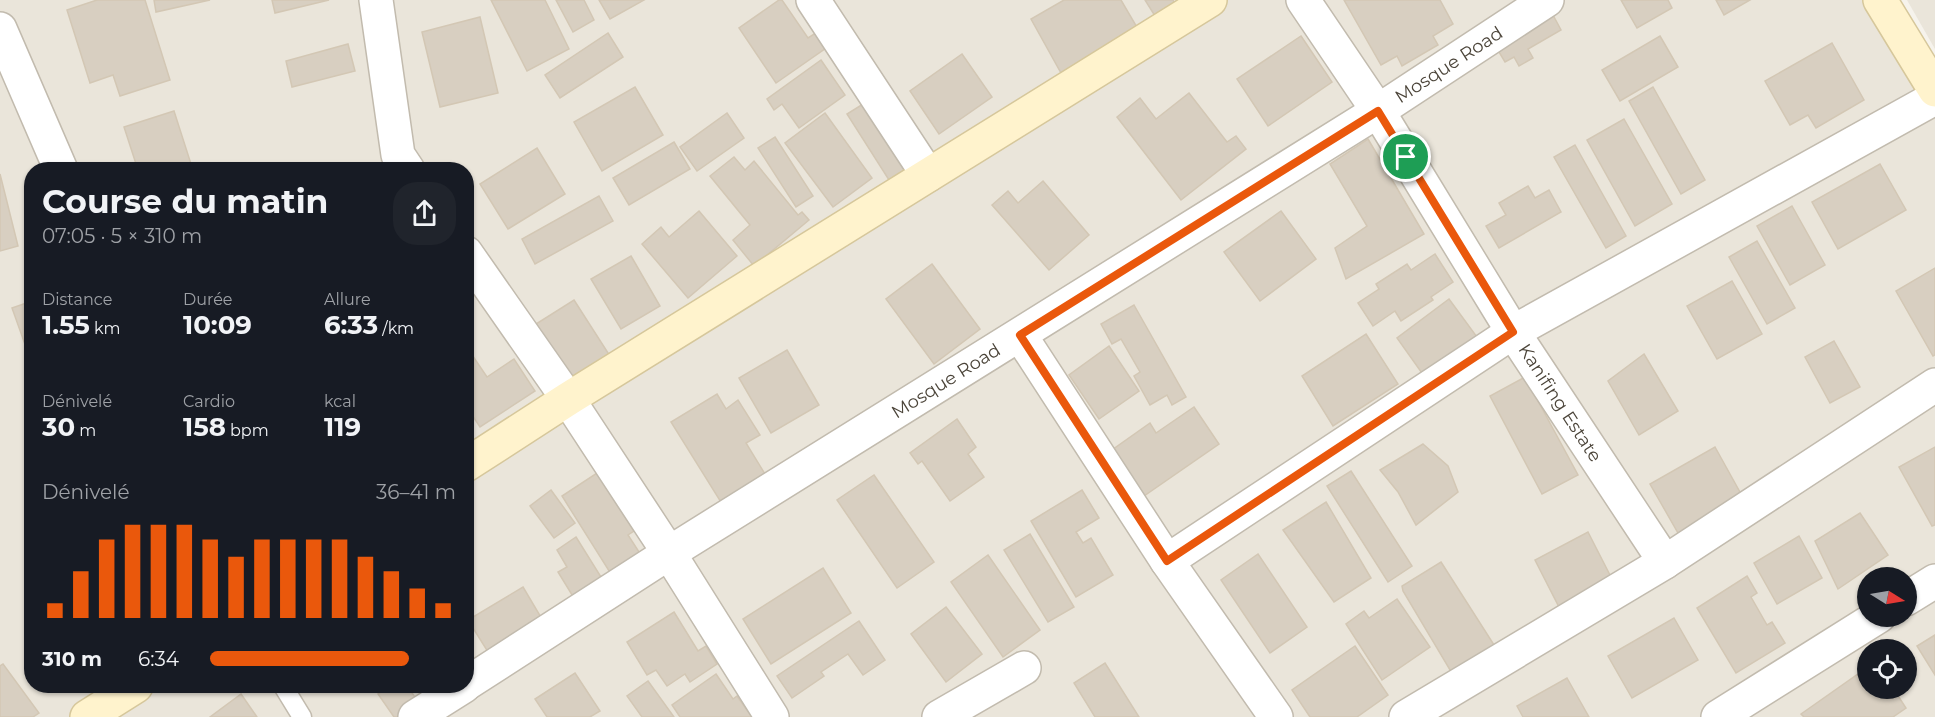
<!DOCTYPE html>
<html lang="fr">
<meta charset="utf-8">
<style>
body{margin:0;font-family:Montserrat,sans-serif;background:#20242c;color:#f1f3f6;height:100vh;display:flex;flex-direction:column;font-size:22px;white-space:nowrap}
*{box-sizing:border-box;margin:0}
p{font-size:20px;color:#9ea1a6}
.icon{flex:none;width:33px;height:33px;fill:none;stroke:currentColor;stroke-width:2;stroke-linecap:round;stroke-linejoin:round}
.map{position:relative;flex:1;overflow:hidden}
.sheet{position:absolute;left:24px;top:162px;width:450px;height:531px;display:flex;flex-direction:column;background:#171b24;border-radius:24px;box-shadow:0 2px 4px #0004}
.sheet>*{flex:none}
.needle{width:39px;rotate:101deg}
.tools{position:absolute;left:1857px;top:567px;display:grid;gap:12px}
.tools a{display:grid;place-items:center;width:60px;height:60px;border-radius:50%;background:#171b24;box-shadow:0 2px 4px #0004;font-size:30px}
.pin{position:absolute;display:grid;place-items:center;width:51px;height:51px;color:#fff;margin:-26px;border:3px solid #fff;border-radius:50%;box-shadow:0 2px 6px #0007}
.round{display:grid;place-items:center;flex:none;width:63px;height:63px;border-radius:24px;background:#20242c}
.summary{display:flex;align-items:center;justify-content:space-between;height:102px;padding:0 18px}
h1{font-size:33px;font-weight:700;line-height:45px}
.figures{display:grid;grid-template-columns:repeat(3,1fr);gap:9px;height:102px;padding:6px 18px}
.figures div{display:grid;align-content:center}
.figures b{font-size:26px;font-weight:700}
.figures small{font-size:16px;font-weight:400}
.figures p{font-size:16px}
.chart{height:168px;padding:12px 18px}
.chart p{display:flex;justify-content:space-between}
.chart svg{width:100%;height:108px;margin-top:6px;stroke:#ea580c;stroke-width:6}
ul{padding:0 18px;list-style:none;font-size:20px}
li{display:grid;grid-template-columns:96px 72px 1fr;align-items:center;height:45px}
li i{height:15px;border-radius:8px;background:#ea580c}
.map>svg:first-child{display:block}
</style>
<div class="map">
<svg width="1935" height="717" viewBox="0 0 1935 717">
<rect width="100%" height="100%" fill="#f6f3ec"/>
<g fill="#eae5da" fill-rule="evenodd">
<path d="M 0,0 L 1864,0 L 1935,109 L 1935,717 L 0,717 ZM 32,170 L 466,170 L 466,686 L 32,686 ZM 1868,578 L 1906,578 L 1906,616 L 1868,616 ZM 1868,650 L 1906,650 L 1906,688 L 1868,688 Z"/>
<path d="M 1907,0 L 1935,0 L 1935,49 Z"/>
</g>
<g fill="#d8cfc1" stroke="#d3c7b4" stroke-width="1.5">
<path d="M 97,0 L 145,0 L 170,80 L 120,96 L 113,75 L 90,83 L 67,10 Z"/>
<path d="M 154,0 L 210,0 L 156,12 Z"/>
<path d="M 272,0 L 329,0 L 275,13 Z"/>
<path d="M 491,0 L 545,0 L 569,49 L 527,71 Z"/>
<path d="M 556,0 L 584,0 L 594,20 L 573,32 Z"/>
<path d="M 599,0 L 644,0 L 610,19 Z"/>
<path d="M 779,0 L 782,0 L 808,38 L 819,31 L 829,46 L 776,83 L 739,28 Z"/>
<path d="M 1064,0 L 1121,0 L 1138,29 L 1061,73 L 1031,19 Z"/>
<path d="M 1145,0 L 1173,0 L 1175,4 L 1155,16 Z"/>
<path d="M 1344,0 L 1440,0 L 1453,24 L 1433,36 L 1438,45 L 1402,66 L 1397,56 L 1381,65 Z"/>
<path d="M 1621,0 L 1668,0 L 1672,8 L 1637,28 Z"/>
<path d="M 1716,0 L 1750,0 L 1724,15 Z"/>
<path d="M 1553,15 L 1561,30 L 1528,49 L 1533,58 L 1519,66 L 1514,57 L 1505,62 L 1496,47 Z"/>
<path d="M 480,17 L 498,93 L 440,107 L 422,32 Z"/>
<path d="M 608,33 L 623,57 L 560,98 L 545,75 Z"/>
<path d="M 1301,36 L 1332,82 L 1268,126 L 1237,79 Z"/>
<path d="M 1660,36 L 1678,67 L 1620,101 L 1602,70 Z"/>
<path d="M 1832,43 L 1864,100 L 1816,128 L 1808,115 L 1790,125 L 1765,81 Z"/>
<path d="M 348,44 L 355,71 L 292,87 L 286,61 Z"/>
<path d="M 962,54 L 992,97 L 939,134 L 910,91 Z"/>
<path d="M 821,60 L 845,95 L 799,128 L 782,104 L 774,110 L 767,99 Z"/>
<path d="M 635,87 L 663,135 L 602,171 L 574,122 Z"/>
<path d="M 1653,87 L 1705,180 L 1681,194 L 1629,101 Z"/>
<path d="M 1189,93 L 1227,142 L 1236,136 L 1246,149 L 1181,200 L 1117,117 L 1140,98 L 1156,119 Z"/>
<path d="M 871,99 L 912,165 L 889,180 L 847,114 Z"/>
<path d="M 174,111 L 191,164 L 175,170 L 138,170 L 124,127 Z"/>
<path d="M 727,113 L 744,138 L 697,171 L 680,147 Z"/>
<path d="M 825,113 L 872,178 L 833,207 L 785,143 Z"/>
<path d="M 1624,119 L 1672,204 L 1635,226 L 1587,140 Z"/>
<path d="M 775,137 L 813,196 L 796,207 L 758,148 Z"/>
<path d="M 1368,139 L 1424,234 L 1346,279 L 1335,248 L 1367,226 L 1330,164 Z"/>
<path d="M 674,142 L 690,169 L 629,205 L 613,178 Z"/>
<path d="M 1575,145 L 1626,236 L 1606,248 L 1554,157 Z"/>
<path d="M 537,148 L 565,194 L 508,229 L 480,184 Z"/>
<path d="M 734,157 L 745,170 L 754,161 L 798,215 L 802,212 L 809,220 L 754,266 L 733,240 L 750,225 L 710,176 Z"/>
<path d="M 1880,164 L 1906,210 L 1838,249 L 1812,202 Z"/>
<path d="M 0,174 L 18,246 L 0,251 Z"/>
<path d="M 1043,181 L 1089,235 L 1049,270 L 992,205 L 1008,191 L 1018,203 Z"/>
<path d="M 1528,186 L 1535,198 L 1549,190 L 1561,212 L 1499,248 L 1486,226 L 1506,215 L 1499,203 Z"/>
<path d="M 599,196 L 613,221 L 535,264 L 522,239 Z"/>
<path d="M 1792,206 L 1825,265 L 1790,285 L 1757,226 Z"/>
<path d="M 699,211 L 737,256 L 688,298 L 642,244 L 661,227 L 669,237 Z"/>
<path d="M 1281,211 L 1316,259 L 1260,301 L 1224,252 Z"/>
<path d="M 1757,241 L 1795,308 L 1767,324 L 1729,257 Z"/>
<path d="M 1435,254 L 1453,282 L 1431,297 L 1433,300 L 1401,321 L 1395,311 L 1373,326 L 1358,303 L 1379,289 L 1376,284 L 1407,264 L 1411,270 Z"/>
<path d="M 631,256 L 660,306 L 621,329 L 591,279 Z"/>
<path d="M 932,264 L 980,329 L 934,364 L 886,299 Z"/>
<path d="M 1935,268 L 1935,355 L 1933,356 L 1896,291 Z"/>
<path d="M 1732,281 L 1762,334 L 1717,359 L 1687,306 Z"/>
<path d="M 1449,299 L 1477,337 L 1424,376 L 1397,338 Z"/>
<path d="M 574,300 L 610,356 L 572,381 L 536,324 Z"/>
<path d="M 32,301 L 32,364 L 12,308 Z"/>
<path d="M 1134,305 L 1186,397 L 1172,405 L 1167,395 L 1150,405 L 1134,376 L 1140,372 L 1121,339 L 1112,344 L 1101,324 Z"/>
<path d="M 1366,334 L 1398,384 L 1333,426 L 1302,376 Z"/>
<path d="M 1834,341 L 1860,387 L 1830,403 L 1805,357 Z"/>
<path d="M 466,346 L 487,377 L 514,359 L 535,391 L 480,427 L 466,406 Z"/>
<path d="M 1109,346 L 1139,391 L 1099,419 L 1069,375 Z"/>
<path d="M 787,350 L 819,405 L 771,433 L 739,378 Z"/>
<path d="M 1644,354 L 1678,411 L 1639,435 L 1608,381 Z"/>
<path d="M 1525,377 L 1578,475 L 1542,494 L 1490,396 Z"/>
<path d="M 717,394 L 726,409 L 738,400 L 760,435 L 746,443 L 773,487 L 729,515 L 671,422 Z"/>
<path d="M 1194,407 L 1219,444 L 1144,496 L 1112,450 L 1150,423 L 1156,433 Z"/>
<path d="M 957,419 L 976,447 L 968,454 L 984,477 L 950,501 L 922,461 L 918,464 L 910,453 Z"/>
<path d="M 1423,444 L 1448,466 L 1458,492 L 1416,525 L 1398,492 L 1380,470 Z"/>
<path d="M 1715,447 L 1746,503 L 1682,540 L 1650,484 Z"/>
<path d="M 1935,447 L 1935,525 L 1932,526 L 1899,467 Z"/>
<path d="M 1351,471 L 1412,566 L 1388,582 L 1327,486 Z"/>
<path d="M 597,473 L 634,531 L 628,535 L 641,555 L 611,574 L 562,496 Z"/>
<path d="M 874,475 L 934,562 L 897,588 L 837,500 Z"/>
<path d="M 551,490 L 575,523 L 554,538 L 530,506 Z"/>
<path d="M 1082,490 L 1099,518 L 1076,532 L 1083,543 L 1091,538 L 1113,575 L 1076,597 L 1031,521 Z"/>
<path d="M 1326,502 L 1371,578 L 1334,602 L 1283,530 Z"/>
<path d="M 1860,513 L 1888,555 L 1838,589 L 1815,541 Z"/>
<path d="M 1588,532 L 1614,583 L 1561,611 L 1535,560 Z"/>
<path d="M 1030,534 L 1074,607 L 1048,622 L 1004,550 Z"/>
<path d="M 1799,536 L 1822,578 L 1777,604 L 1754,563 Z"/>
<path d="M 576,537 L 606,585 L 577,603 L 558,572 L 567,567 L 557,550 Z"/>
<path d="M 1258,554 L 1307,627 L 1270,653 L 1221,580 Z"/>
<path d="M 988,555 L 1040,630 L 1003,657 L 951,582 Z"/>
<path d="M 1441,562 L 1496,648 L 1453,675 L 1403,591 L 1402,586 Z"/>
<path d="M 823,568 L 851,613 L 771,664 L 743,619 Z"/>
<path d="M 1747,576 L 1757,593 L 1751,597 L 1767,625 L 1772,622 L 1785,643 L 1736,673 L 1697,608 Z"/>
<path d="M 523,587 L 542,619 L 488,652 L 468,620 Z"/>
<path d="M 1397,599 L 1430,647 L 1382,680 L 1346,624 L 1364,611 L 1369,618 Z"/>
<path d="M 946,607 L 982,654 L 946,682 L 911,634 Z"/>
<path d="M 674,612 L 698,651 L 706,646 L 717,664 L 690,682 L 685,674 L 667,686 L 656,670 L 647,675 L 627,642 Z"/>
<path d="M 1674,618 L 1698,660 L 1632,698 L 1608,656 Z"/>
<path d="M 859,621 L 885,660 L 863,675 L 848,654 L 821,672 L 824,676 L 792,698 L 777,676 Z"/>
<path d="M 1935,635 L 1935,675 L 1917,646 Z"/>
<path d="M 1355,646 L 1388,695 L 1357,717 L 1310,717 L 1292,690 Z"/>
<path d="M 1105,663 L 1139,717 L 1095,717 L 1074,683 Z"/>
<path d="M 3,664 L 39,713 L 33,717 L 0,717 L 0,666 Z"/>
<path d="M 1868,667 L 1868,688 L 1893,688 L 1906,708 L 1893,717 L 1804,717 L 1801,714 Z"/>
<path d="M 575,673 L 600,711 L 590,717 L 547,717 L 535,699 Z"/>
<path d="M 716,674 L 733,699 L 737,696 L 752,717 L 680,717 L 672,705 Z"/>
<path d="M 1567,678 L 1589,717 L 1523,717 L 1517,706 Z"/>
<path d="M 648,681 L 674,717 L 642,717 L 627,696 Z"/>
<path d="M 390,686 L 407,686 L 420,704 L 401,717 L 394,717 L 378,694 Z"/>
<path d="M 241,694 L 257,717 L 210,717 Z"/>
</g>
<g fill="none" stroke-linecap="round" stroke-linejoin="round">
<defs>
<path id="lane" d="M 283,686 L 302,717"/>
<g id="street">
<path d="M 376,0 L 398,155 L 408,170"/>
<path d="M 813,0 L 928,175"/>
<path d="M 1303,0 L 1378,111 L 1513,332 L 1665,562"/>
<path d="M 0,29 L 61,170"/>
<path d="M 466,253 L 568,399 L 669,553 L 772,717"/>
<path d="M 1020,335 L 1167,561 L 1276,717"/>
<path d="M 1167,561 L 1513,332 L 1935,98"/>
<path d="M 1906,599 L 1935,581"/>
<path d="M 466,684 L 669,553 L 1378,111 L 1547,0"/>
<path d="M 415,717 L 464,686"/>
<path d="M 939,717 L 1024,668"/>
<path d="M 1406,717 L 1665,562 L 1935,385"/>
<path d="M 1718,717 L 1879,616"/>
</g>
<g id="secondary">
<path d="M 1880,0 L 1935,90"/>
<path d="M 466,465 L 568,399 L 1210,0"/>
<path d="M 87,717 L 136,686"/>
</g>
</defs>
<use href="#lane" stroke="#c2bbae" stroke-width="21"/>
<use href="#street" stroke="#c2bbae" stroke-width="36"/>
<use href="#secondary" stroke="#d6c79b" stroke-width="36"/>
<use href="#lane" stroke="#fff" stroke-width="18"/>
<use href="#street" stroke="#fff" stroke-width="33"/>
<use href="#secondary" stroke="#fff3cd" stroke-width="33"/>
</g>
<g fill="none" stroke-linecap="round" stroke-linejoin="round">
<defs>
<path id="route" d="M 1378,111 L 1513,332 L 1167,561 L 1020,335 Z"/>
</defs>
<use href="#route" stroke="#fff" stroke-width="12"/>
<use href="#route" stroke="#ea580c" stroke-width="8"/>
</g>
<g text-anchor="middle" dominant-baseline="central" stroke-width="4.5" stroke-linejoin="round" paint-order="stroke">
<g font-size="18" fill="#4b4439" stroke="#fff">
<text transform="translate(1449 65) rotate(-33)">Mosque Road</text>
<text transform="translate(946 381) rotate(-32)">Mosque Road</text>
<text transform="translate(1560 403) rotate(57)">Kanifing Estate</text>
</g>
</g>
</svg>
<div class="tools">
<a><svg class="needle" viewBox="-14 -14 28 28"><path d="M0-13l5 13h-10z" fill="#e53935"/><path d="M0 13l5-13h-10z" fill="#9ea1a6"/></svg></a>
<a><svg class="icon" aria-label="locate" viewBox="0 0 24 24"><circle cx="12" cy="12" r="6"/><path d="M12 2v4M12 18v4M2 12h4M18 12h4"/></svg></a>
</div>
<div class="pin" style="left:1406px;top:157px;background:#1e9e55"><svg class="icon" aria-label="arrive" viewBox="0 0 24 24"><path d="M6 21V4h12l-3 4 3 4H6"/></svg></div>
<section class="sheet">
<div class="summary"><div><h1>Course du matin</h1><p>07:05 · 5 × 310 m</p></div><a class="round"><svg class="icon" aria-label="share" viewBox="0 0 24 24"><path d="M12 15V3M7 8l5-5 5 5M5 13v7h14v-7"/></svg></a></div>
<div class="figures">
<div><p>Distance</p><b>1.55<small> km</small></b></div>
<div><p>Durée</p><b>10:09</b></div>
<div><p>Allure</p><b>6:33<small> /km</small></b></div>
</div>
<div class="figures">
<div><p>Dénivelé</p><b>30<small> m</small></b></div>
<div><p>Cardio</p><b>158<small> bpm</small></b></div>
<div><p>kcal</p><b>119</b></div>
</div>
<div class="chart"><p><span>Dénivelé</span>36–41 m</p>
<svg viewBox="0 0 160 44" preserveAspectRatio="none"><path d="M5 44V38M15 44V25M25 44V12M35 44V6M45 44V6M55 44V6M65 44V12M75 44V19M85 44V12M95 44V12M105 44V12M115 44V12M125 44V19M135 44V25M145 44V32M155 44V38"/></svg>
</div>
<ul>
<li><b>310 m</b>6:34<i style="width:81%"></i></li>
</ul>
</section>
</div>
